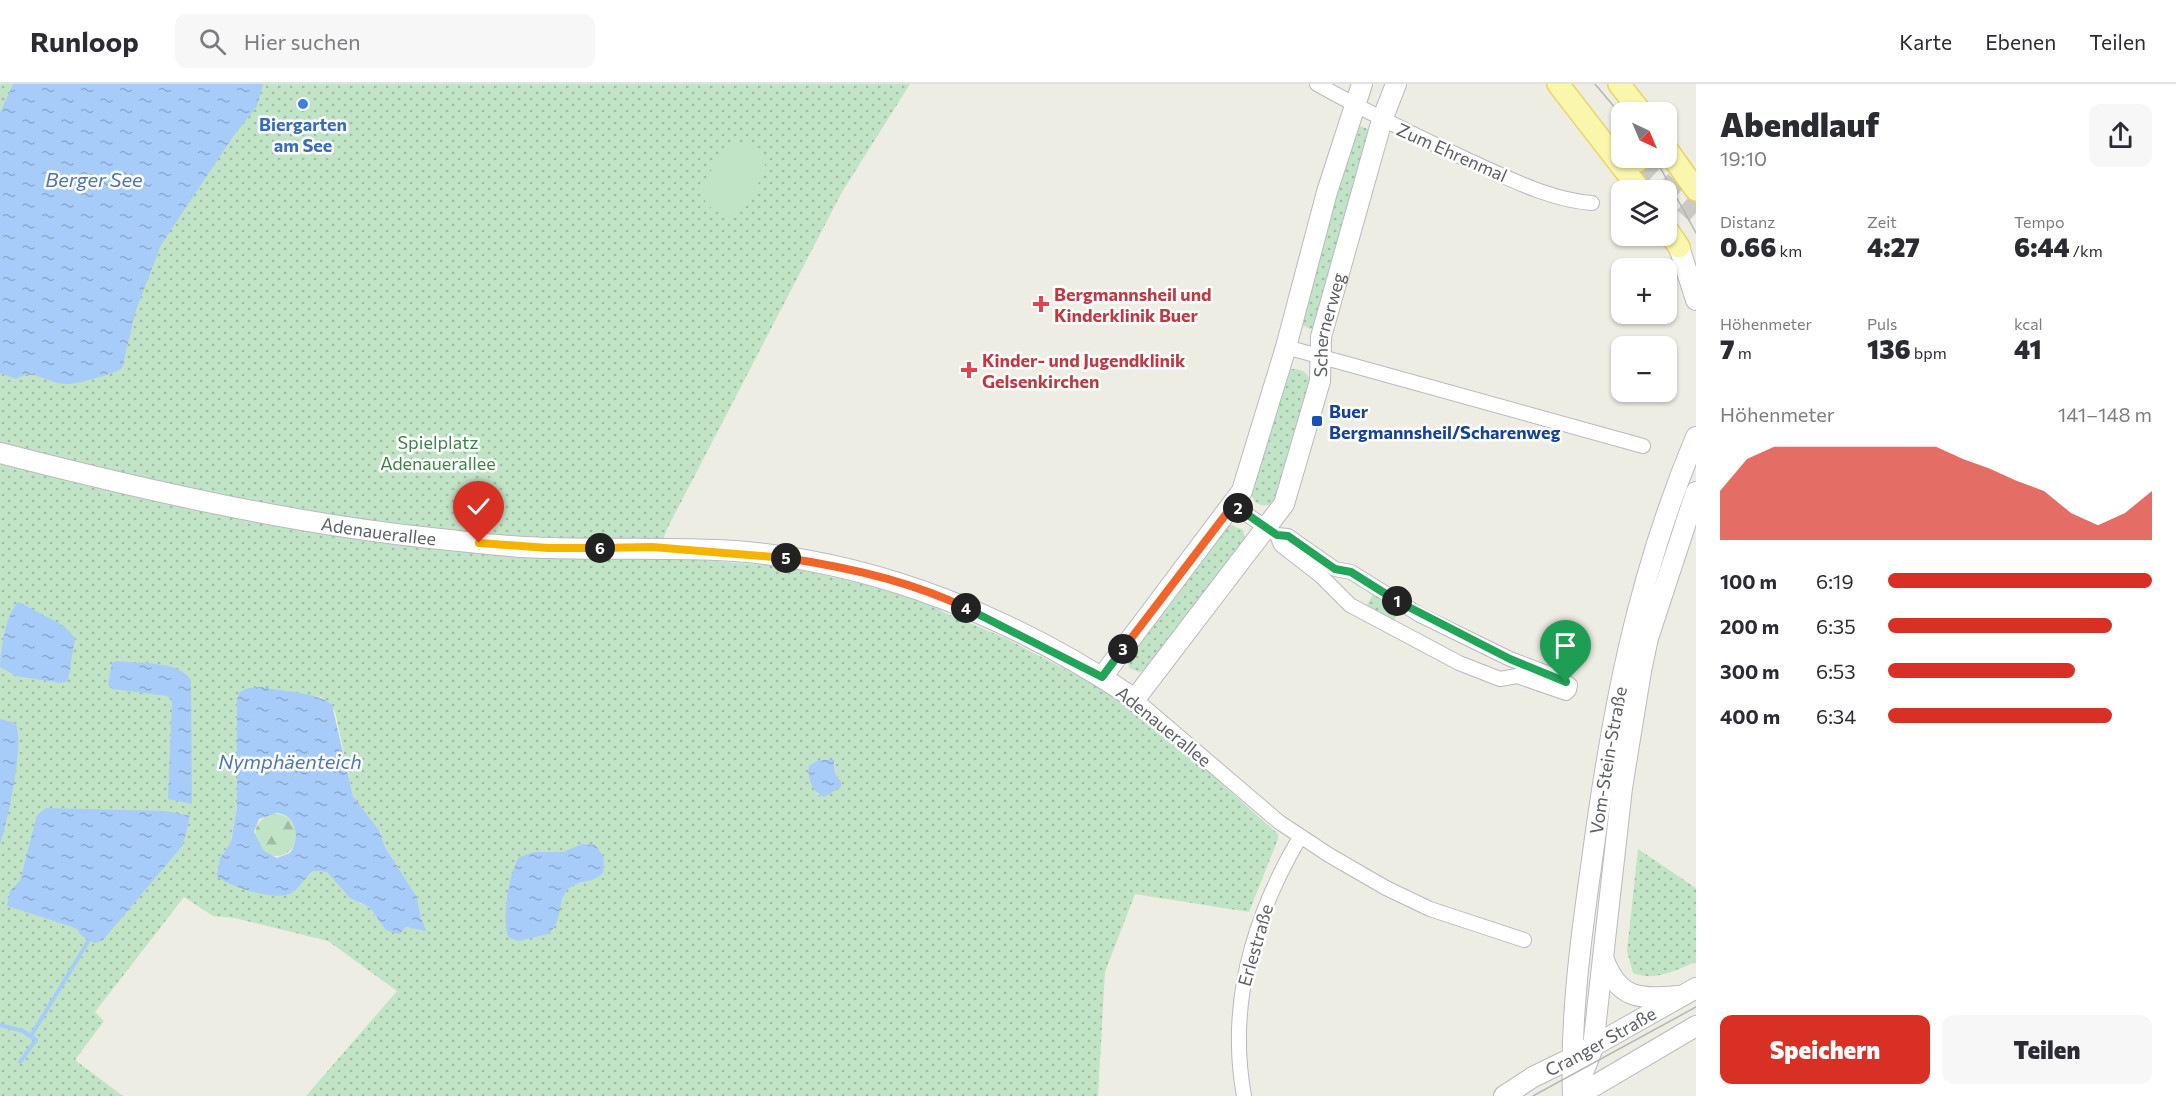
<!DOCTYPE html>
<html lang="de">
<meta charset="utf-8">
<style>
body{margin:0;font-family:Commissioner,sans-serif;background:#f7f7f7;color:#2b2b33;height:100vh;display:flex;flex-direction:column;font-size:22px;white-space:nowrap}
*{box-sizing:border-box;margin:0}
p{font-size:20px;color:#7c7c81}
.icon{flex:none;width:33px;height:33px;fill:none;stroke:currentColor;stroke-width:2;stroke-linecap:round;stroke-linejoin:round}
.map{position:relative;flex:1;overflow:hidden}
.side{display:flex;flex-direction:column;background:#fff;width:480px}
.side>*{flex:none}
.needle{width:39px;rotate:136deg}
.fabs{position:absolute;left:1611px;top:18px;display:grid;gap:12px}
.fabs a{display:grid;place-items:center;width:66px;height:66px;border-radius:12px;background:#fff;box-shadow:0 2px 4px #0004;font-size:30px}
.pin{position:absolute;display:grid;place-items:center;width:51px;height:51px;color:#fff;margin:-62px -26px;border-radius:50% 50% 50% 0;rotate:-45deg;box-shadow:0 0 6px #0007}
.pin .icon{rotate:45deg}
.km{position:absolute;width:30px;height:30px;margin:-15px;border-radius:50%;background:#222;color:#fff;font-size:16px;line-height:30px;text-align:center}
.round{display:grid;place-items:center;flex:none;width:63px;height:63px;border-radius:12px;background:#f7f7f7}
.summary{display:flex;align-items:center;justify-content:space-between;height:102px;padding:0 24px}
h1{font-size:33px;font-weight:800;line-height:45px}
.stats{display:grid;grid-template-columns:repeat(3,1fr);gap:9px;height:102px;padding:6px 24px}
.stats div{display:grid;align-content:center}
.stats b{font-size:26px;font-weight:800}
.stats small{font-size:16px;font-weight:400}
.stats p{font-size:16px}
.chart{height:168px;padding:12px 24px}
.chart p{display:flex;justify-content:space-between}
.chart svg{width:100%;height:108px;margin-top:6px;fill:#d93025;opacity:.7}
.primary-button{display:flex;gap:12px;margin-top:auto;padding:12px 24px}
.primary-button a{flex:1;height:69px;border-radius:12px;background:#d93025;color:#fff;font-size:24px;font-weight:800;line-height:69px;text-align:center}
.primary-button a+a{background:#f7f7f7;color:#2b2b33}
ul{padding:0 24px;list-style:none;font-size:20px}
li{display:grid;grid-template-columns:96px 72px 1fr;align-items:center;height:45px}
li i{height:15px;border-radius:8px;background:#d93025}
header{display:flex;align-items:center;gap:36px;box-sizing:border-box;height:84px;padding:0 30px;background:#fff;border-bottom:2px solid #e1e1e2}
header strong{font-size:28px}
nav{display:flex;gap:33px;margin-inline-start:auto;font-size:21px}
.search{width:420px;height:54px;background:#f7f7f7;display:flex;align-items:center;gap:15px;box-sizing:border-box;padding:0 21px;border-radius:12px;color:#7c7c81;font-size:22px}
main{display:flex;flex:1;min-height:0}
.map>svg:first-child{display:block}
</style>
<header>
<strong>Runloop</strong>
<div class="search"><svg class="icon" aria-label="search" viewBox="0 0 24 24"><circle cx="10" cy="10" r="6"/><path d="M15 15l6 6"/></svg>Hier suchen</div>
<nav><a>Karte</a><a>Ebenen</a><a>Teilen</a></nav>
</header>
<main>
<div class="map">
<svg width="1696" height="1012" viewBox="0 0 1696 1012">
<defs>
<pattern id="grass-dots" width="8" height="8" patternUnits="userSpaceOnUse" patternTransform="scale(1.5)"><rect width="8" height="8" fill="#c2e4c6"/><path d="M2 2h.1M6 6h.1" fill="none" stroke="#a1bca4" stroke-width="1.8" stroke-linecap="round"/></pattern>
<pattern id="forest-firs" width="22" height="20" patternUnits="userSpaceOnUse" patternTransform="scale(1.5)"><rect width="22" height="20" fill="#c2e4c6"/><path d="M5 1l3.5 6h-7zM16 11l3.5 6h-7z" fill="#a1bca4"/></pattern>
<pattern id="water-ripples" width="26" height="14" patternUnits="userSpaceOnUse" patternTransform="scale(1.5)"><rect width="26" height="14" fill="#a8ccfa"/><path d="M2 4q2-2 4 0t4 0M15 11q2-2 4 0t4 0" fill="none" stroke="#8ca9ce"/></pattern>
</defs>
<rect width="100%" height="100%" fill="#eeede4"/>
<g fill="url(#grass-dots)" fill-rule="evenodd">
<path d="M 0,0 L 910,0 L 842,108 L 667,445 L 656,473 L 782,482 L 882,504 L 932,520 L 943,528 L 1005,554 L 1076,591 L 1125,619 L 1173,656 L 1278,750 L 1278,755 L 1249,828 L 1135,810 L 1105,888 L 1098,1012 L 306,1012 L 397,907 L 328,857 L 235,834 L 213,832 L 184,813 L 95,928 L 104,937 L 75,976 L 123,1012 L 0,1012 ZM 263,603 L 285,609 L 321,613 L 335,627 L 353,712 L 379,746 L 385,763 L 417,813 L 421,834 L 427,846 L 406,843 L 403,846 L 378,836 L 369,823 L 359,819 L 327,788 L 313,787 L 293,808 L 220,774 L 231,758 L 237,723 L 237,615 ZM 819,676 L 835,678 L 835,689 L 839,695 L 834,707 L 818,711 L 809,695 Z"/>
<path d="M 1358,41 L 1372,47 L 1314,243 L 1310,245 L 1302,241 L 1353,47 Z"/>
<path d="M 1291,285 C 1301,285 1307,287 1310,297 L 1278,414 C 1271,422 1264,424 1255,418 L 1251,410 L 1287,287 Z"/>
<path d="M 1231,441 L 1243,446 L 1245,456 L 1145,587 L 1139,588 L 1129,584 L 1127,573 L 1225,442 Z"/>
<path d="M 1373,510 L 1400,526 L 1393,538 L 1366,523 Z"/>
<path d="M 1638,765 L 1696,804 L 1696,878 C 1675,886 1656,898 1633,889 L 1627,867 Z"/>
</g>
<circle fill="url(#forest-firs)" cx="276" cy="751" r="21"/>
<path fill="#c2e4c6" d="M 743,58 L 764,72 L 766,87 L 740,129 L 722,131 L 706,120 L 702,102 L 725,63 Z"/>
<g fill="url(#water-ripples)" fill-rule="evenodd">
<path d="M 13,0 L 263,0 L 257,22 L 232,54 L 161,161 L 136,226 L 122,284 C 114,290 78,300 67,300 C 47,301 35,283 16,295 L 0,289 L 0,29 Z"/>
<path d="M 19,518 L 64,542 L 75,554 L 68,597 L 61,599 L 16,592 L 0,583 C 0,568 6,527 19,518 Z"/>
<path d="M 117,577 C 139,580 178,576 191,596 L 192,720 L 168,715 L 172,617 L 167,612 L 113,605 L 108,601 L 112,579 Z"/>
<path d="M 263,603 C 283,608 319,608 332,621 L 353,712 L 379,746 L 385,763 L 417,813 L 421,834 L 427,847 L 406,843 L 399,850 L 386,846 L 369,823 L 350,814 L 327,788 L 313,787 C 306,793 300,803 293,808 C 278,819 229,803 217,792 L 220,774 L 231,758 L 237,723 L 237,615 L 240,608 L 248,604 ZM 276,729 C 297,730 301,755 290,769 L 277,774 L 264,767 L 254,748 L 259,735 Z"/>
<path d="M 0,635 L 15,639 C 26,654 7,740 0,760 Z"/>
<path d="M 819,676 L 834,676 L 835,689 L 841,698 L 841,703 L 824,713 C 812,708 807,695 809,682 Z"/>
<path d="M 46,724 L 166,727 L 190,732 L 183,761 L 103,856 L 95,859 L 82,852 L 76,844 L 7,822 L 10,807 L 20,797 L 37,731 Z"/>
<path d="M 582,760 L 595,761 L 604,773 L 603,789 C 590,800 584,795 572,802 C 559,811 562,824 557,837 C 556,841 552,846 549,850 L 518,857 L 508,853 C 502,830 508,794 519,773 L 534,768 L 563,768 Z"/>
</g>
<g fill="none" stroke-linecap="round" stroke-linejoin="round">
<g stroke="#a8ccfa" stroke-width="4">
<path d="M 0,941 L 23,947 L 36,956 L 20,978"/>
<path d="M 31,952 L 89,856"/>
</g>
<path stroke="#cacac4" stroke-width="21" stroke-dasharray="21 10" stroke-linecap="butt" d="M 1638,77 L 1696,129"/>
<defs>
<g id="street">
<path d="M 1317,0 C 1367,28 1418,53 1470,77 C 1508,94 1550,116 1592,119"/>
<path d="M 1286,263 L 1643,362"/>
<path d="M 1233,421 L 1277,451 L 1281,461 L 1321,492 L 1350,521 L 1459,579 L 1500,595 L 1517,592 L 1566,609 L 1569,606 L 1570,601 L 1560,594 L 1510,575 L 1420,531 L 1351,488 L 1335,485 L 1288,452 L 1277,451"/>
<path d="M 1135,615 L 1279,738 L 1329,771 L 1386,804 L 1430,825 L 1524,856"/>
<path d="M 1244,1012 C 1227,919 1253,833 1300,753"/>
</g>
<g id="secondary">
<path d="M 1679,163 L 1696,216"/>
<path id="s1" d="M 0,369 C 144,406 292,440 440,455 C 477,459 515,464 552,464 C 613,466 674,463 735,467 C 879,478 1016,535 1135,615 L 1284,420 L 1320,297 L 1321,253 L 1382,36 L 1396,0"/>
<path d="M 1102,593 L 1242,407 L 1286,263 L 1327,108 L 1362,0"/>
<path d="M 1604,876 C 1618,914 1639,916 1678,912"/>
<path d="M 1576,1007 L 1593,963 L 1622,704 L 1641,587 L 1648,554 L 1696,408"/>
<path id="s2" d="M 1504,1012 L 1533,993 L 1572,974 L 1696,904"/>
<path id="s3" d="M 1573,1012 C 1570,934 1581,853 1592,776 C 1612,627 1637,493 1696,353"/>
<path d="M 1577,1012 L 1696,942"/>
</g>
<g id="primary">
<path d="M 1558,0 L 1640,106"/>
<path d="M 1619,0 L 1641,28"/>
<path d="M 1666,64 L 1696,106"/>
<path d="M 1635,74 L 1638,77"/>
<path d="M 1666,144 L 1679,163"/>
</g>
</defs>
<use href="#street" stroke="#b7b9bd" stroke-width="16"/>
<use href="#secondary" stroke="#b8babf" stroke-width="22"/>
<use href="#primary" stroke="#e9d462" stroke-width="24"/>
<use href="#street" stroke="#fff" stroke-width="14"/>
<use href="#secondary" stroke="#fff" stroke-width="20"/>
<use href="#primary" stroke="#faf7ad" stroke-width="21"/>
<g stroke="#b4b5b5" stroke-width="1.5">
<path d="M 1595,0 L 1622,32"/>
<path d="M 1655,74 L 1696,149"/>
<path d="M 1533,1012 L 1696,923"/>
</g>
</g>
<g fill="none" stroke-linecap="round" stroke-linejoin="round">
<defs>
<path id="split-1" d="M 1397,517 L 1510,575 L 1566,598"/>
<path id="split-2" d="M 1238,424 L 1277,451 L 1288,452 L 1335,485 L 1351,488 L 1397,517"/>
<path id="split-3" d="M 1123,565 L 1233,421 L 1238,424"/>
<path id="split-4" d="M 966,524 L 1102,593 L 1123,565"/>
<path id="split-5" d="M 786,474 C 847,483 911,497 966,524"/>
<path id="split-6" d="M 600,464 L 652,463 L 786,474"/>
<path id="split-7" d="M 479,459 L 548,464 L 600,464"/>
</defs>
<use href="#split-1" stroke="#fff" stroke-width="12"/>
<use href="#split-2" stroke="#fff" stroke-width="12"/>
<use href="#split-3" stroke="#fff" stroke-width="12"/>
<use href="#split-4" stroke="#fff" stroke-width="12"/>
<use href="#split-5" stroke="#fff" stroke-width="12"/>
<use href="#split-6" stroke="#fff" stroke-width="12"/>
<use href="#split-7" stroke="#fff" stroke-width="12"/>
<use href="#split-1" stroke="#22a559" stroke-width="8"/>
<use href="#split-2" stroke="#22a559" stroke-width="8"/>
<use href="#split-3" stroke="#f0652b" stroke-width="8"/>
<use href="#split-4" stroke="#22a559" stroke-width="8"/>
<use href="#split-5" stroke="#f0652b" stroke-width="8"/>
<use href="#split-6" stroke="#f5b400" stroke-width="8"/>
<use href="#split-7" stroke="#f5b400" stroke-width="8"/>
</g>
<circle fill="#3f7fe0" stroke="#fff" stroke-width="2" cx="303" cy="20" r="6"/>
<g fill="#e0444e" stroke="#fff" stroke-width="2">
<path d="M1038 211h6v6h6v6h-6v6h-6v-6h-6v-6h6z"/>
<path d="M966 277h6v6h6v6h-6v6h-6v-6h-6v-6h6z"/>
</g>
<rect fill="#1a4fb4" stroke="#fff" stroke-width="2" x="1311" y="331" width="12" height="12" rx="3"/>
<g text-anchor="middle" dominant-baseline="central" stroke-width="5" stroke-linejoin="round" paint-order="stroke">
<g font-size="18" font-weight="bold" fill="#366cbe" stroke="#fff">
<text x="303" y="40">Biergarten<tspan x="303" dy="21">am See</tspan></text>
</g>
<g font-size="18" fill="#5c5f64" stroke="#fff">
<text transform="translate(1452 68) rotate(24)">Zum Ehrenmal</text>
<text stroke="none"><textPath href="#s1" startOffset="1606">Schernerweg</textPath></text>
<text stroke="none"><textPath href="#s1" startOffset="387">Adenauerallee</textPath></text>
<text transform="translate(1164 642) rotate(39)">Adenauerallee</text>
<text stroke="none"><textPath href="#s3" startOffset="338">Vom-Stein-Straße</textPath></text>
<text transform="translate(1255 861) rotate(-74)">Erlestraße</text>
<text stroke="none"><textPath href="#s2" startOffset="111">Cranger Straße</textPath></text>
</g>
<g font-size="18" font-weight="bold" fill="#be3a42" stroke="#fff" text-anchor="start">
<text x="1054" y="210">Bergmannsheil und<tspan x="1054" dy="21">Kinderklinik Buer</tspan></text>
<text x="982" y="276">Kinder- und Jugendklinik<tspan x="982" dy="21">Gelsenkirchen</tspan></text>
</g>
<g font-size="18" font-weight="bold" fill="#164399" stroke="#fff" text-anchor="start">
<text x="1329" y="327">Buer<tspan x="1329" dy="21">Bergmannsheil/Scharenweg</tspan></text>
</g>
<g font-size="18" fill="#3b8447" stroke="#fff">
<text x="438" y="358">Spielplatz<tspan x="438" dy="21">Adenauerallee</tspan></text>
</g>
<g font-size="20" font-style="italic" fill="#4c75bc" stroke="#fff">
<text x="94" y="95">Berger See</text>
<text x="290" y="677">Nymphäenteich</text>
</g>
</g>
</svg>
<div class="fabs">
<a><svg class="needle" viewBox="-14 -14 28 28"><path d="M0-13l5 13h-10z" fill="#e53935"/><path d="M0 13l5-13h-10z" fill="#7c7c81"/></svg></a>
<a><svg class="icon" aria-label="layers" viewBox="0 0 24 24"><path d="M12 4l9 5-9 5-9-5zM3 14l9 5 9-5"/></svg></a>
<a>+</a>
<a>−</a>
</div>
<div class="pin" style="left:1566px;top:598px;background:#1e9e55"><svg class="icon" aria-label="arrive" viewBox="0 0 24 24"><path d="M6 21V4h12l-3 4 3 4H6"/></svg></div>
<div class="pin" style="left:479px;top:459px;background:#d93025"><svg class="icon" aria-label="check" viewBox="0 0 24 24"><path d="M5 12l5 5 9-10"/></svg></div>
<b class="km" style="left:1397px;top:517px">1</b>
<b class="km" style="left:1238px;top:424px">2</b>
<b class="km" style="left:1123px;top:565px">3</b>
<b class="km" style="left:966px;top:524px">4</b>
<b class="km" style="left:786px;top:474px">5</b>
<b class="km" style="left:600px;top:464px">6</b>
</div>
<section class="side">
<div class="summary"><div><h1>Abendlauf</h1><p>19:10</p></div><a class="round"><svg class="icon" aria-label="share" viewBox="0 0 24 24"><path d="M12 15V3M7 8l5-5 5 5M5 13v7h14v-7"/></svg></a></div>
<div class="stats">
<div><p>Distanz</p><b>0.66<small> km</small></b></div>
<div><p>Zeit</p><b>4:27</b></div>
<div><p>Tempo</p><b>6:44<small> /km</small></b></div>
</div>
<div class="stats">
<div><p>Höhenmeter</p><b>7<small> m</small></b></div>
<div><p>Puls</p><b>136<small> bpm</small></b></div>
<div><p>kcal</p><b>41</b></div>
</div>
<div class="chart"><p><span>Höhenmeter</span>141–148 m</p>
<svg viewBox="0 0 160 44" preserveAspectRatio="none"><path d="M0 44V24L10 11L20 6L30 6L40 6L50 6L60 6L70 6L80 6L90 11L100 15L110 20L120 24L130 33L140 38L150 33L160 24V44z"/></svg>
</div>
<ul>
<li><b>100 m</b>6:19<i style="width:100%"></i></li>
<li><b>200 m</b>6:35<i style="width:85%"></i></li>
<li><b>300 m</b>6:53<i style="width:71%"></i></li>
<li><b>400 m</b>6:34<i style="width:85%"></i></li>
</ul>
<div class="primary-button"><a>Speichern</a><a>Teilen</a></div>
</section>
</main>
